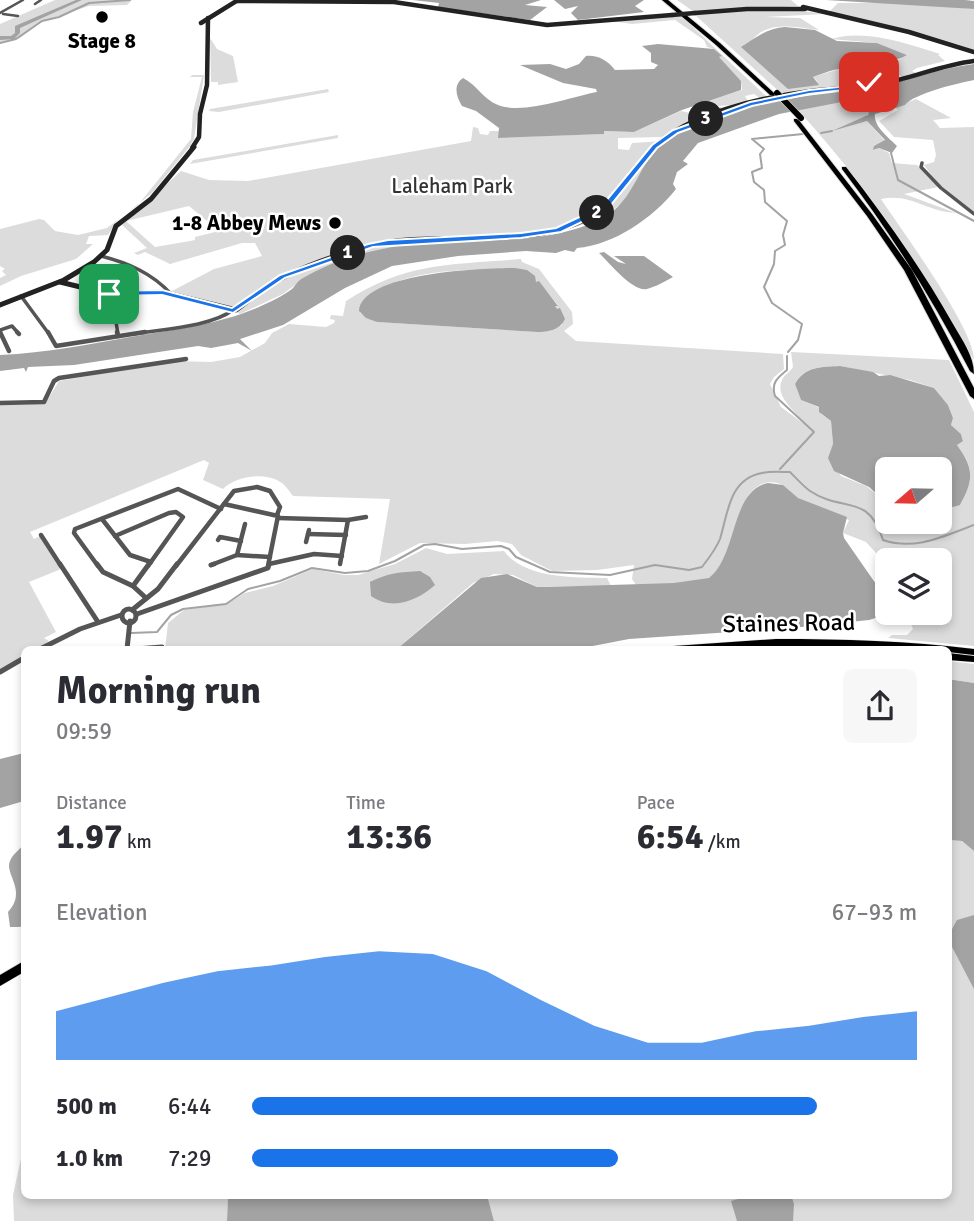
<!DOCTYPE html>
<meta charset="utf-8">
<style>
body{margin:0;font-family:Signika,sans-serif;background:#f7f7f7;color:#2b2b33;height:100vh;display:flex;flex-direction:column;font-size:26px;white-space:nowrap}
*{box-sizing:border-box;margin:0}
p{font-size:23px;color:#7c7c81}
.icon{flex:none;width:38px;height:38px;fill:none;stroke:currentColor;stroke-width:2;stroke-linecap:round;stroke-linejoin:round}
.map{position:relative;flex:1;overflow:hidden}
.side{position:absolute;left:21px;top:646px;width:931px;height:553px;display:flex;flex-direction:column;background:#fff;border-radius:10px;box-shadow:0 4px 10px #0003}
.side>*{flex:none}
.needle{width:46px;rotate:250deg}
.tools{position:absolute;left:875px;top:457px;display:grid;gap:14px}
.tools a{display:grid;place-items:center;width:77px;height:77px;border-radius:10px;background:#fff;box-shadow:0 4px 10px #0003;font-size:35px}
.pin{position:absolute;display:grid;place-items:center;width:60px;height:60px;color:#fff;margin:-30px;border-radius:14px;box-shadow:0 4px 10px #0006}
.km{position:absolute;width:35px;height:35px;margin:-18px;border-radius:50%;background:#222;color:#fff;font-size:19px;line-height:35px;text-align:center}
.round{display:grid;place-items:center;flex:none;width:74px;height:74px;border-radius:10px;background:#f7f7f7}
.summary{display:flex;align-items:center;justify-content:space-between;height:119px;padding:0 35px}
h1{font-size:38px;font-weight:800;line-height:52px}
.stats{display:grid;grid-template-columns:repeat(3,1fr);gap:10px;height:119px;padding:7px 35px}
.stats div{display:grid;align-content:center}
.stats b{font-size:35px;font-weight:800}
.stats small{font-size:19px;font-weight:400}
.stats p{font-size:19px}
.chart{height:196px;padding:14px 35px}
.chart p{display:flex;justify-content:space-between}
.chart svg{width:100%;height:126px;margin-top:7px;fill:#1a73e8;opacity:.7}
ul{padding:0 35px;list-style:none;font-size:23px}
li{display:grid;grid-template-columns:112px 84px 1fr;align-items:center;height:52px}
li i{height:18px;border-radius:9px;background:#1a73e8}
.map>svg:first-child{display:block}
</style>
<div class="map">
<svg width="974" height="1221" viewBox="0 0 974 1221">
<rect width="100%" height="100%" fill="#fff"/>
<g fill="#dcdcdc" fill-rule="evenodd">
<path d="M 55,0 L 132,0 L 127,5 L 89,6 L 43,21 L 20,38 L 0,43 L 0,24 Z"/>
<path d="M 677,0 L 791,0 L 798,6 L 694,12 Z"/>
<path d="M 838,3 L 908,3 L 974,9 L 974,51 L 829,12 Z"/>
<path d="M 735,10 L 796,10 L 824,14 L 765,17 L 800,18 L 819,30 C 800,28 774,21 757,35 C 752,40 751,42 744,45 L 818,82 L 813,77 C 820,75 828,72 836,70 C 852,67 864,75 882,65 L 869,64 L 898,60 L 907,55 L 877,43 L 831,39 C 867,29 904,43 940,54 L 938,55 L 945,61 L 917,68 L 912,71 L 918,74 L 904,78 L 884,66 L 840,76 L 853,84 L 860,85 L 783,95 L 694,14 Z"/>
<path d="M 680,15 L 768,98 L 761,99 L 754,94 L 745,96 L 749,103 C 734,106 723,104 709,108 L 702,103 L 742,90 L 741,81 L 718,57 L 721,56 L 714,49 L 707,47 L 704,40 L 675,20 L 632,24 L 611,21 Z"/>
<path d="M 210,38 L 217,49 L 233,56 L 238,82 L 218,85 L 218,82 L 211,82 Z"/>
<path d="M 192,75 L 204,75 L 194,139 L 190,146 L 152,193 L 117,221 L 108,235 L 89,236 L 86,244 L 93,244 L 76,259 L 21,276 L 0,286 L 0,278 L 6,275 L 2,271 L 5,269 L 0,266 L 0,229 L 39,219 L 44,220 L 55,231 L 78,235 L 107,228 L 138,205 L 191,139 L 193,112 L 202,77 L 190,77 Z"/>
<path d="M 328,89 L 329,92 L 219,112 L 209,111 L 210,109 Z"/>
<path d="M 916,99 L 951,118 L 933,120 L 940,128 L 974,127 L 974,212 C 955,200 937,184 924,165 L 934,162 L 936,155 L 933,140 L 894,137 L 879,121 L 898,110 L 895,107 Z"/>
<path d="M 842,102 L 859,104 L 869,112 L 866,117 L 846,125 L 867,121 L 885,141 L 874,146 L 874,150 L 879,148 L 889,153 L 892,163 L 917,165 L 938,187 L 904,194 L 956,213 C 927,212 911,193 881,199 C 902,231 974,328 974,360 C 923,267 868,187 797,109 Z"/>
<path d="M 720,107 L 726,109 L 661,137 L 618,138 L 618,149 L 629,150 L 632,143 L 665,141 L 644,168 L 625,201 L 601,219 L 549,235 L 381,249 L 307,276 L 283,294 L 240,314 L 230,308 L 174,293 L 172,291 L 214,269 L 262,256 L 255,243 L 242,243 L 170,264 L 145,252 L 138,255 L 134,253 L 147,248 L 122,225 L 181,171 L 209,180 L 248,181 L 471,141 L 473,127 L 478,128 L 480,134 L 488,135 L 490,131 L 501,131 L 512,137 L 604,134 L 603,131 L 634,132 L 681,111 L 695,114 ZM 189,206 L 219,231 L 195,237 L 195,240 L 190,241 L 155,247 L 126,221 Z"/>
<path d="M 338,135 L 338,138 L 190,164 L 193,160 Z"/>
<path d="M 521,259 L 522,262 L 539,269 L 572,312 L 573,324 L 564,331 L 576,341 L 783,354 L 784,369 L 774,377 L 770,384 L 781,407 L 804,424 C 797,411 774,398 782,380 C 784,375 790,372 793,367 L 791,352 L 949,360 L 974,412 L 974,646 L 888,638 L 892,635 L 907,635 L 913,629 L 907,613 L 940,612 L 940,560 L 887,560 L 887,565 L 866,542 L 843,533 L 849,520 C 832,513 815,507 799,499 C 791,495 787,485 777,483 C 733,474 738,558 711,577 C 696,587 655,584 636,585 L 632,579 L 634,565 L 597,570 L 552,571 L 521,555 L 512,544 L 497,541 L 465,544 L 420,543 L 379,564 L 390,499 L 293,496 C 290,492 286,486 282,483 C 266,471 236,476 223,489 L 203,480 L 209,463 L 204,460 L 30,532 L 34,539 L 40,536 L 61,569 L 29,582 L 56,632 L 44,638 L 49,641 L 37,649 L 24,649 L 24,654 L 20,656 L 22,659 L 0,671 L 0,405 L 45,404 L 59,381 L 173,361 L 211,362 L 240,357 L 265,343 L 272,333 L 289,324 L 326,327 L 334,323 L 335,320 L 330,319 L 331,315 L 343,316 L 346,301 C 407,261 452,265 521,259 ZM 510,268 L 523,270 L 536,282 L 539,282 L 558,305 L 555,306 L 562,325 L 552,330 L 537,332 L 377,322 L 360,313 L 362,303 C 400,267 461,271 510,268 ZM 840,366 L 910,380 L 934,388 L 948,405 L 953,418 L 951,425 L 961,434 L 963,440 L 957,445 C 974,467 974,480 960,505 L 950,506 L 944,503 L 945,510 L 940,514 L 940,522 L 929,522 L 923,525 L 887,522 L 887,503 L 866,486 L 841,476 L 829,456 L 833,445 L 831,421 L 821,414 L 820,408 L 801,400 L 795,384 C 804,366 821,367 840,366 Z"/>
<path d="M 426,548 L 447,554 L 504,551 C 525,579 574,577 607,578 L 611,586 L 537,587 L 513,575 L 494,574 L 473,583 L 397,649 L 165,649 L 168,623 L 184,610 L 227,604 L 245,593 L 273,586 L 313,569 L 344,575 L 358,575 L 395,564 Z"/>
<path d="M 948,661 L 974,664 L 974,683 L 949,679 Z"/>
<path d="M 949,840 L 962,841 L 974,851 L 974,1221 L 494,1221 L 487,1195 L 948,1195 Z"/>
<path d="M 24,1145 L 24,1195 L 228,1195 L 227,1221 L 14,1221 L 13,1195 Z"/>
</g>
<g fill="#a3a3a3">
<path d="M 413,0 L 541,0 L 525,5 L 547,7 L 530,20 L 443,8 L 438,7 L 439,3 Z"/>
<path d="M 554,0 L 644,0 L 635,6 L 644,12 L 578,20 L 571,13 L 578,6 L 565,9 Z"/>
<path d="M 826,0 L 965,0 L 974,1 L 974,9 Z"/>
<path d="M 785,27 L 815,30 L 837,41 L 877,43 L 907,55 C 895,63 882,59 869,64 L 882,65 C 868,71 856,70 842,69 C 832,69 822,74 813,77 L 819,85 L 788,89 L 741,47 C 755,38 767,28 785,27 Z"/>
<path d="M 658,44 L 714,49 L 722,56 L 719,57 L 741,81 L 741,90 L 682,110 L 634,132 L 604,131 L 604,134 L 498,138 L 499,128 L 476,111 L 462,106 C 456,96 453,85 463,78 C 477,85 483,99 498,105 C 523,115 570,97 597,92 L 596,89 L 563,83 L 520,65 L 550,64 L 566,69 L 579,64 L 586,56 C 598,55 607,60 615,70 L 654,69 L 658,65 L 651,62 L 651,53 L 642,46 Z"/>
<path d="M 974,64 L 974,80 C 958,83 913,94 905,105 L 875,114 C 873,126 889,138 897,146 L 892,153 L 879,148 L 873,150 L 874,146 L 885,140 L 867,121 L 832,131 L 868,115 L 869,111 L 856,103 L 842,102 L 779,114 L 698,143 L 683,161 L 688,164 L 677,172 L 673,184 L 676,189 C 653,218 614,245 577,248 L 574,252 L 565,250 L 556,253 L 526,251 L 458,256 L 392,266 L 345,288 L 283,325 L 240,339 L 252,351 L 238,343 L 211,348 L 198,346 L 74,365 L 28,367 L 26,372 L 24,368 L 0,371 L 0,355 C 46,353 91,344 136,336 C 177,329 221,324 259,307 C 270,302 283,296 292,289 C 296,285 297,281 303,278 C 325,265 356,254 382,249 C 453,233 534,252 601,219 C 637,201 637,160 668,139 C 723,102 797,98 861,89 C 899,83 935,69 974,64 Z"/>
<path d="M 604,252 L 618,262 L 626,264 L 614,256 L 644,256 L 673,277 C 666,281 655,287 647,289 C 633,293 606,259 599,253 Z"/>
<path d="M 515,268 L 527,270 L 535,276 L 536,282 L 539,281 L 558,306 L 555,306 L 557,309 L 560,308 L 565,319 C 560,330 548,332 537,332 L 377,322 L 366,318 L 359,311 C 362,272 485,268 515,268 Z"/>
<path d="M 840,366 L 873,372 L 879,376 L 890,375 L 934,388 L 948,405 L 953,418 L 951,425 L 961,434 L 963,441 L 957,445 C 974,468 974,480 960,505 L 953,507 L 945,503 L 946,508 L 940,514 L 940,469 L 887,469 L 887,503 L 869,487 L 834,471 L 828,458 L 833,444 L 831,421 L 819,412 L 819,407 L 801,400 L 795,384 C 805,366 821,367 840,366 Z"/>
<path d="M 768,483 L 783,485 L 798,498 L 847,517 L 843,533 L 844,538 L 885,597 L 887,604 L 882,616 L 869,620 L 802,627 L 629,639 L 577,649 L 397,649 L 481,578 L 507,574 L 537,587 L 547,587 L 674,583 L 709,578 C 738,555 730,491 768,483 Z"/>
<path d="M 420,571 L 430,577 L 435,585 C 417,601 392,611 371,596 L 370,582 C 387,573 401,572 420,571 Z"/>
<path d="M 948,679 L 974,683 L 974,851 L 962,841 L 949,840 Z"/>
<path d="M 24,753 L 24,801 L 0,808 L 0,759 Z"/>
<path d="M 24,844 L 24,924 L 20,927 L 10,927 L 8,912 C 28,891 4,874 10,861 C 12,855 20,849 24,844 Z"/>
<path d="M 974,915 L 974,989 L 950,943 L 951,931 L 957,920 Z"/>
<path d="M 228,1195 L 487,1195 L 494,1221 L 227,1221 Z"/>
<path d="M 752,1195 L 791,1195 L 794,1204 L 793,1221 L 737,1221 L 731,1201 Z"/>
</g>
<g fill="none" stroke-linecap="round" stroke-linejoin="round">
<g stroke="#a3a3a3" stroke-width="2">
<path d="M 0,43 L 16,39 L 42,21 L 59,17 L 89,3 L 130,0"/>
<path d="M 821,133 L 832,131"/>
<path d="M 891,153 L 898,180 L 974,221"/>
<path d="M 788,352 L 798,340 L 802,324 L 772,303 L 764,287 L 774,264 L 775,251 L 785,245 L 783,235 L 787,221 L 765,202 L 764,190 L 754,182 L 752,172 L 762,168 L 760,154 L 764,149 L 752,139 L 803,134"/>
<path d="M 780,469 L 814,432 L 775,396 C 771,383 777,378 787,370 L 787,356"/>
<path d="M 131,633 L 157,632 L 171,615 L 183,609 L 226,604 L 248,589 L 280,581 L 312,568 L 345,573 L 368,571 L 395,561 L 424,545 L 435,544 L 462,549 L 501,546 L 509,549 L 516,557 L 550,572 L 610,575 L 655,565 L 689,570 L 702,567 C 709,558 716,549 720,539 C 728,513 729,479 762,473 C 771,471 781,472 790,472 C 796,478 803,486 810,491 C 843,513 868,492 883,540 C 915,551 944,536 974,525"/>
</g>
<path fill="#a3a3a3" fill-rule="evenodd" d="M 76,0 L 82,0 L 20,28 L 20,33 L 14,39 L 0,40 L 0,36 L 11,36 L 15,33 L 15,26 Z"/>
<defs>
<g id="primary">
<path d="M 776,639 C 842,639 908,641 974,649 L 974,655 L 948,652 L 948,649 L 905,649 L 854,647 L 855,649 L 789,649 L 790,647 L 792,646 L 707,649 L 669,649 L 671,647 L 674,646 Z"/>
<path d="M 948,653 L 974,656 L 974,662 L 948,660 Z"/>
<path d="M 24,961 L 24,972 L 0,986 L 0,975 Z"/>
</g>
<g id="highway">
<path d="M 662,0 L 668,0 L 720,43 L 774,93 L 774,95 L 770,95 L 716,45 Z"/>
<path d="M 794,119 L 798,119 L 872,214 L 912,270 L 974,388 L 974,399 L 970,396 L 904,270 L 867,216 L 794,121 Z"/>
<path d="M 842,167 L 846,167 C 885,217 922,269 953,324 C 962,340 974,356 974,374 L 970,371 C 933,300 891,233 842,169 Z"/>
</g>
</defs>
<use href="#primary" stroke="#dbdbdb" stroke-width="1"/>
<use href="#highway" stroke="#dbdbdb" stroke-width="2"/>
<g stroke="#555" stroke-width="2.5">
<path d="M 35,4 L 41,0"/>
<path d="M 0,13 L 23,0"/>
<path d="M 3,14 L 18,16"/>
<path d="M 848,77 L 858,83 L 869,82"/>
<path d="M 871,81 L 864,76 L 883,71 L 893,76 L 869,82 L 875,85"/>
</g>
<g stroke="#555" stroke-width="3.5">
<path d="M 922,163 L 921,167 L 941,188 L 974,214"/>
<path d="M 101,256 C 128,263 152,273 171,294"/>
<path d="M 89,290 L 116,322 L 118,334"/>
<path d="M 21,296 L 49,334"/>
<path d="M 0,330 L 12,326 L 19,334"/>
<path d="M 0,331 L 1,334"/>
<path d="M 134,334 C 162,329 210,327 233,310"/>
</g>
<g stroke="#555" stroke-width="4.5">
<path d="M 0,332 L 9,351"/>
<path d="M 17,332 L 19,334"/>
<path d="M 48,332 L 56,346 L 145,332"/>
<path d="M 117,332 L 118,336"/>
<path d="M 0,403 L 44,402 L 54,381 L 59,378 L 186,359"/>
<path d="M 224,504 L 278,516 L 268,566"/>
<path d="M 278,518 L 348,520"/>
<path d="M 102,519 L 130,555 L 151,562"/>
<path d="M 245,524 L 237,555 L 270,557"/>
<path d="M 308,534 L 346,535"/>
<path d="M 41,535 L 61,566"/>
<path d="M 115,536 L 169,513 L 176,512 L 183,517 L 148,566"/>
<path d="M 218,540 L 220,537 L 241,541"/>
<path d="M 306,542 L 309,530"/>
<path d="M 269,564 L 314,554 L 342,556"/>
<path d="M 340,564 L 348,520 L 366,517"/>
<path d="M 211,565 L 237,555"/>
<path d="M 98,566 L 74,533 L 75,529 L 178,489 L 221,509"/>
<path d="M 176,566 L 234,491 L 257,487 L 270,491 L 280,507 L 277,515"/>
</g>
<g stroke="#555" stroke-width="5">
<path d="M 60,564 L 98,622"/>
<path d="M 97,564 L 103,572 L 133,586"/>
<path d="M 211,565 L 214,564"/>
<path d="M 146,598 L 133,586 L 149,564"/>
<circle cx="129" cy="616" r="7"/>
<path d="M 132,610 L 158,589 L 177,564"/>
<path d="M 137,614 L 268,568 L 269,564"/>
<path d="M 40,649 L 80,629 L 121,615"/>
<path d="M 127,649 L 130,621"/>
<path d="M 136,649 L 162,647"/>
<path d="M 0,672 L 24,658"/>
</g>
<g stroke="#222" stroke-width="4.5">
<path d="M 237,1 L 394,2 L 547,25 L 672,15"/>
<path d="M 803,7 L 909,32 L 974,52"/>
<path d="M 695,13 L 747,9 L 805,9"/>
<path d="M 201,23 L 238,0"/>
<path d="M 192,148 L 199,137 L 200,114 L 207,85 L 208,18"/>
<path d="M 652,148 C 689,113 762,97 811,91 C 834,88 858,88 880,84 C 912,78 942,65 974,61"/>
</g>
<g stroke="#222" stroke-width="5">
<path d="M 60,282 L 109,294 L 162,292 L 236,310 C 251,299 267,285 284,277 C 314,262 363,245 396,241 C 456,234 536,248 589,217 C 619,199 631,170 654,147"/>
<path d="M 0,305 L 64,280 L 94,262 L 107,250 L 116,226 L 151,199 L 194,147"/>
</g>
<use href="#primary" fill="#000" fill-rule="evenodd"/>
<use href="#highway" fill="#000" fill-rule="evenodd"/>
<defs>
<path id="highway-bridge" d="M 777,93 L 801,118"/>
</defs>
<use href="#highway-bridge" stroke="#dbdbdb" stroke-width="7" stroke-linecap="butt"/>
<path stroke="#222" stroke-width="4.5" d="M 672,15 L 695,13"/>
<use href="#highway-bridge" stroke="#000" stroke-width="6"/>
</g>
<path fill="#1a73e8" stroke="#fff" stroke-width="2" d="M 869,80 L 877,86 L 809,94 L 752,106 L 678,133 L 657,148 L 607,210 L 561,232 L 521,238 L 373,247 L 285,278 L 233,313 L 162,295 L 109,296 L 105,294 L 109,291 L 162,290 L 232,308 L 280,275 L 368,244 L 388,240 L 521,233 L 556,228 L 601,207 L 652,145 L 673,130 L 750,102 L 809,90 L 868,84 L 866,82 Z"/>
<g fill="#000" stroke="#fff" stroke-width="2.5">
<circle cx="102" cy="17" r="7"/>
<circle cx="335" cy="223" r="7"/>
</g>
<g text-anchor="middle" dominant-baseline="central" stroke-width="5" stroke-linejoin="round" paint-order="stroke">
<g font-size="21" font-weight="bold" fill="#000" stroke="#fff">
<text x="102" y="41">Stage 8</text>
<text x="321" y="223" text-anchor="end">1-8 Abbey Mews</text>
</g>
<g font-size="21" fill="#333" stroke="#fff">
<text x="452" y="186">Laleham Park</text>
</g>
<g font-size="24" fill="#000" stroke="#fff">
<text transform="translate(789 623) rotate(-1)">Staines Road</text>
</g>
</g>
</svg>
<div class="tools">
<a><svg class="needle" viewBox="-14 -14 28 28"><path d="M0-13l5 13h-10z" fill="#e53935"/><path d="M0 13l5-13h-10z" fill="#7c7c81"/></svg></a>
<a><svg class="icon" aria-label="layers" viewBox="0 0 24 24"><path d="M12 4l9 5-9 5-9-5zM3 14l9 5 9-5"/></svg></a>
</div>
<div class="pin" style="left:109px;top:294px;background:#1e9e55"><svg class="icon" aria-label="arrive" viewBox="0 0 24 24"><path d="M6 21V4h12l-3 4 3 4H6"/></svg></div>
<div class="pin" style="left:869px;top:82px;background:#d93025"><svg class="icon" aria-label="check" viewBox="0 0 24 24"><path d="M5 12l5 5 9-10"/></svg></div>
<b class="km" style="left:348px;top:253px">1</b>
<b class="km" style="left:597px;top:213px">2</b>
<b class="km" style="left:706px;top:119px">3</b>
<section class="side">
<div class="summary"><div><h1>Morning run</h1><p>09:59</p></div><a class="round"><svg class="icon" aria-label="share" viewBox="0 0 24 24"><path d="M12 15V3M7 8l5-5 5 5M5 13v7h14v-7"/></svg></a></div>
<div class="stats">
<div><p>Distance</p><b>1.97<small> km</small></b></div>
<div><p>Time</p><b>13:36</b></div>
<div><p>Pace</p><b>6:54<small> /km</small></b></div>
</div>
<div class="chart"><p><span>Elevation</span>67–93 m</p>
<svg viewBox="0 0 160 44" preserveAspectRatio="none"><path d="M0 44V27L10 22L20 17L30 13L40 11L50 8L60 6L70 7L80 13L90 23L100 32L110 38L120 38L130 34L140 32L150 29L160 27V44z"/></svg>
</div>
<ul>
<li><b>500 m</b>6:44<i style="width:85%"></i></li>
<li><b>1.0 km</b>7:29<i style="width:55%"></i></li>
</ul>
</section>
</div>
